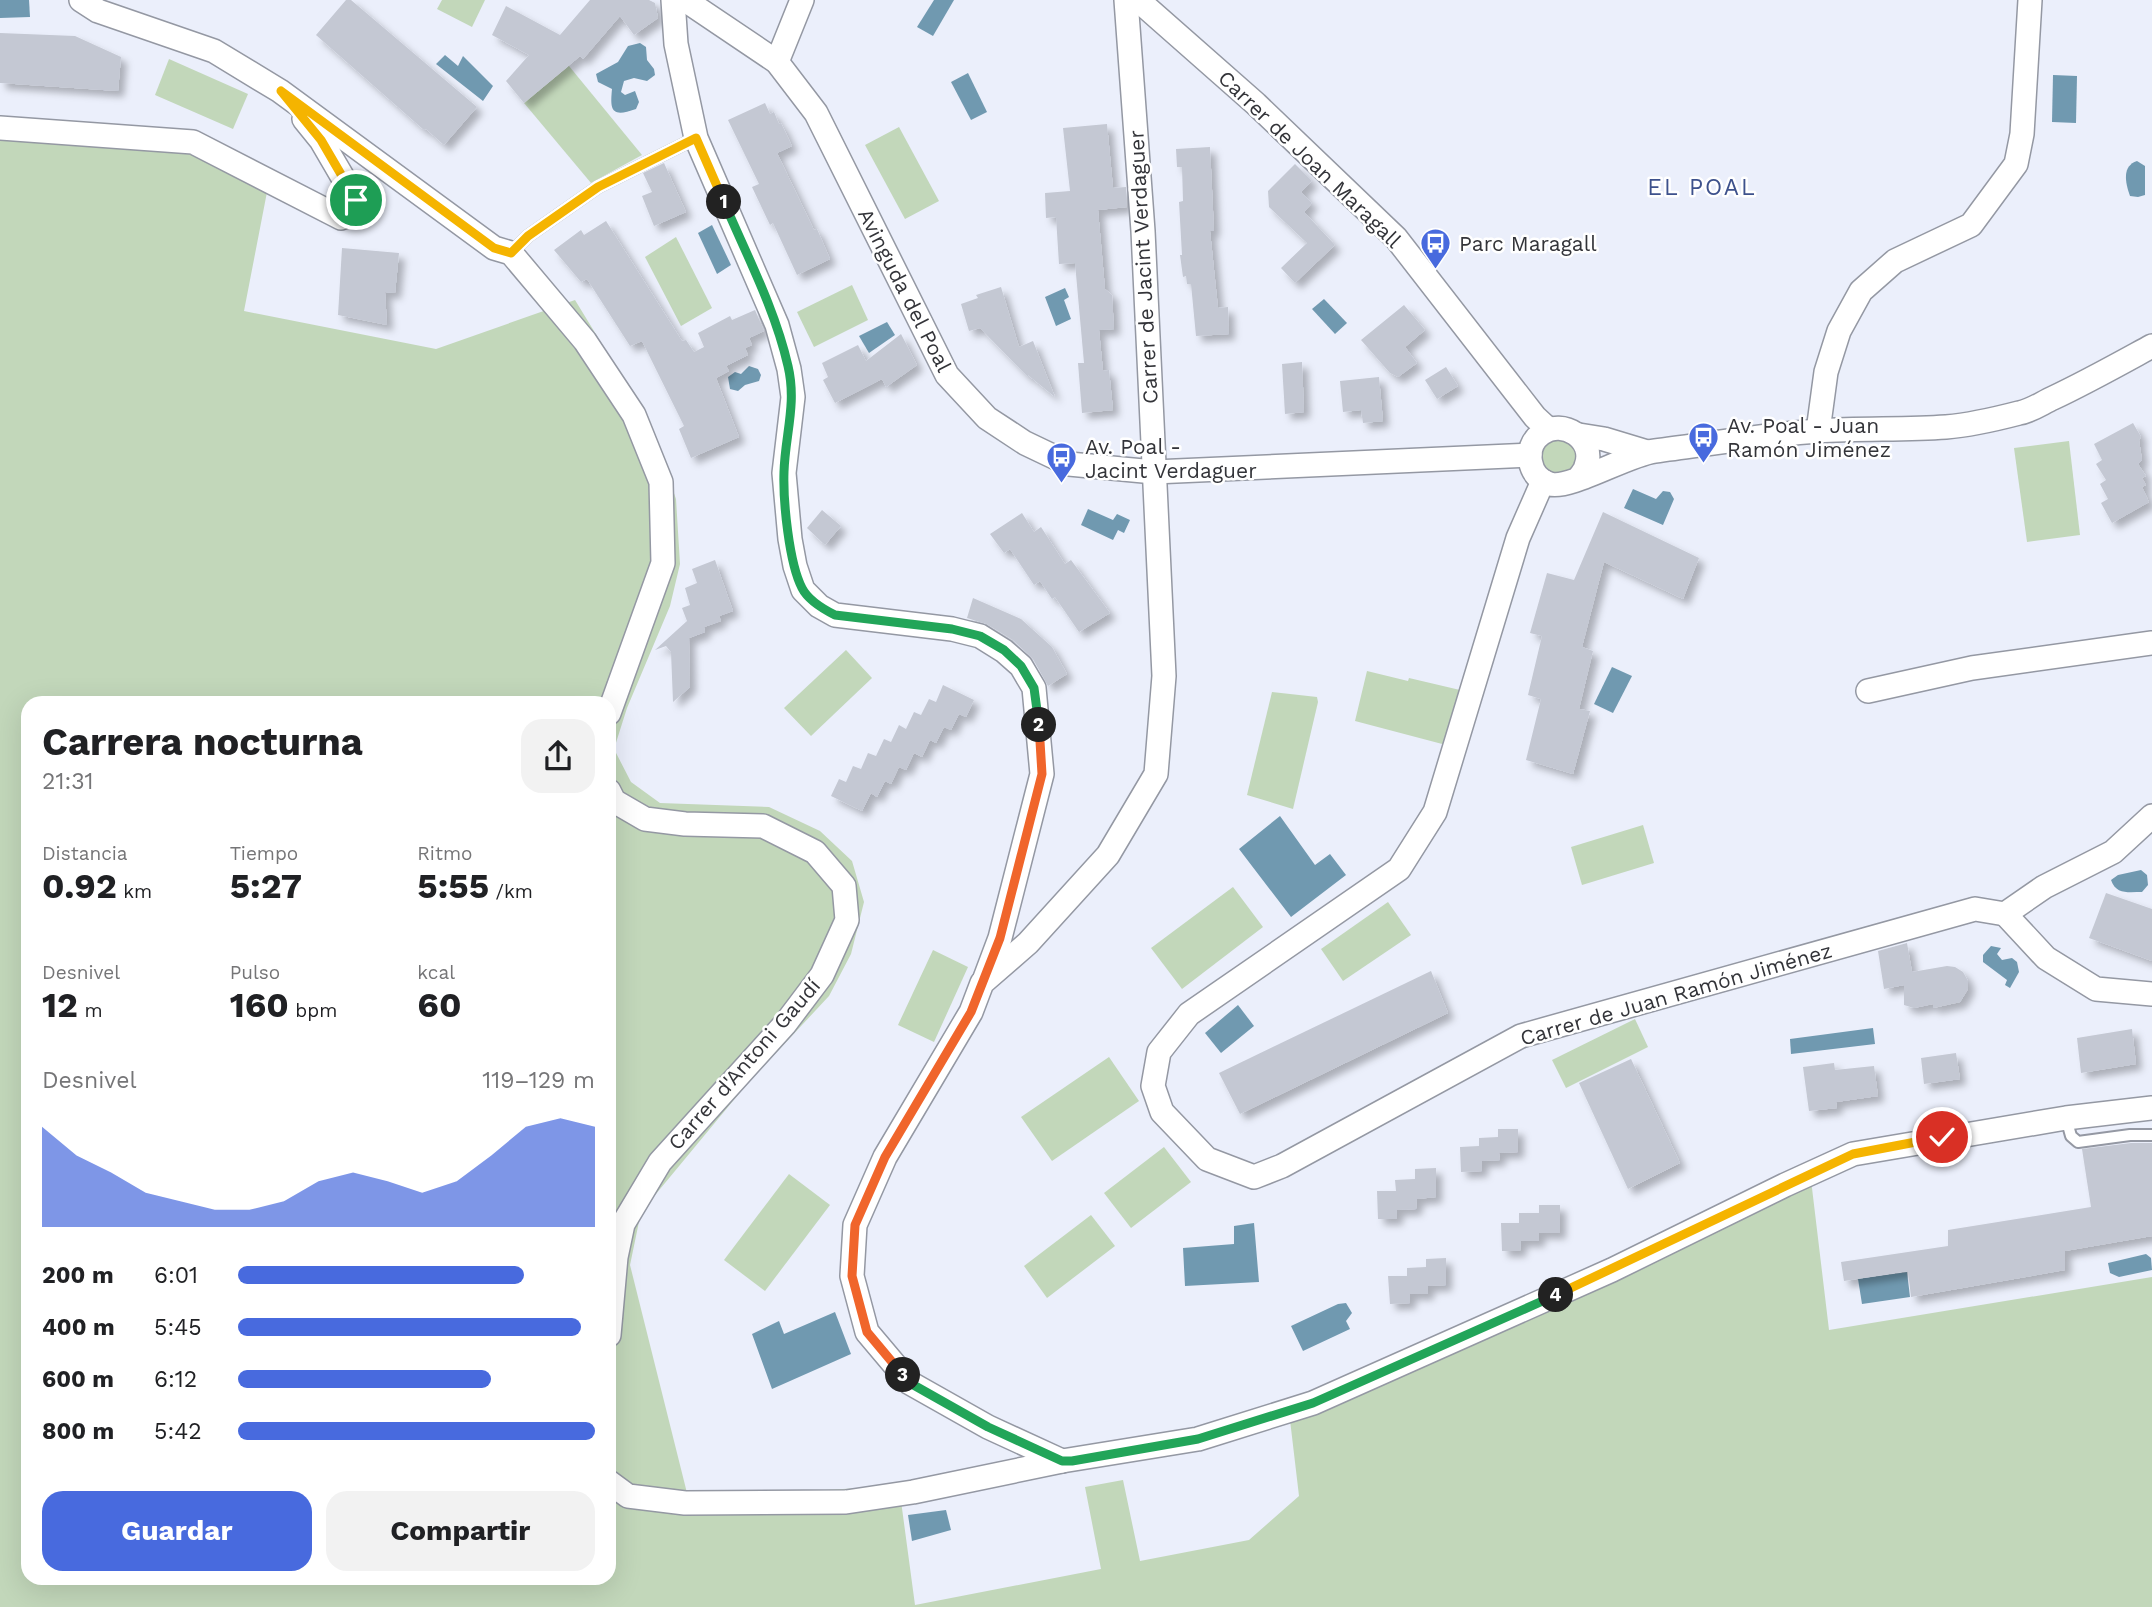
<!DOCTYPE html>
<html lang="es">
<meta charset="utf-8">
<style>
body{margin:0;font-family:"Work Sans",sans-serif;background:#f2f2f2;color:#202124;height:100vh;display:flex;flex-direction:column;font-size:26px;white-space:nowrap}
*{box-sizing:border-box;margin:0}
p{font-size:23px;color:#757577}
.icon{flex:none;width:38px;height:38px;fill:none;stroke:currentColor;stroke-width:2;stroke-linecap:round;stroke-linejoin:round}
.map{position:relative;flex:1;overflow:hidden}
.side{position:absolute;left:21px;top:696px;width:595px;height:889px;display:flex;flex-direction:column;background:#fff;border-radius:21px;box-shadow:0 7px 28px #0002}
.side>*{flex:none}
.pin{position:absolute;display:grid;place-items:center;width:60px;height:60px;color:#fff;margin:-30px;border:4px solid #fff;border-radius:50%;box-shadow:0 2px 7px #0007}
.km{position:absolute;width:35px;height:35px;margin:-18px;border-radius:50%;background:#222;color:#fff;font-size:19px;line-height:35px;text-align:center}
.round{display:grid;place-items:center;flex:none;width:74px;height:74px;border-radius:21px;background:#f2f2f2}
.summary{display:flex;align-items:center;justify-content:space-between;height:119px;padding:0 21px}
h1{font-size:38px;font-weight:700;line-height:52px}
.metrics{display:grid;grid-template-columns:repeat(3,1fr);gap:10px;height:119px;padding:7px 21px}
.metrics div{display:grid;align-content:center}
.metrics b{font-size:35px;font-weight:700}
.metrics small{font-size:19px;font-weight:400}
.metrics p{font-size:19px}
.chart{height:196px;padding:14px 21px}
.chart p{display:flex;justify-content:space-between}
.chart svg{width:100%;height:126px;margin-top:7px;fill:#486ade;opacity:.7}
.action{display:flex;gap:14px;margin-top:auto;padding:14px 21px}
.action a{flex:1;height:80px;border-radius:21px;background:#486ade;color:#fff;font-size:28px;font-weight:700;line-height:80px;text-align:center}
.action a+a{background:#f2f2f2;color:#202124}
ul{padding:0 21px;list-style:none;font-size:23px}
li{display:grid;grid-template-columns:112px 84px 1fr;align-items:center;height:52px}
li i{height:18px;border-radius:9px;background:#486ade}
.map>svg:first-child{display:block}
</style>
<div class="map">
<svg width="2152" height="1607" viewBox="0 0 2152 1607">
<defs>
<filter id="shadow"><feDropShadow dx="6" dy="6" stdDeviation="3.5" flood-color="#0004"/></filter>
</defs>
<rect width="100%" height="100%" fill="#ebeffb"/>
<g fill="#c2d7ba" fill-rule="evenodd">
<path d="M 442,0 L 485,0 L 472,27 L 437,9 Z"/>
<path d="M 169,59 L 248,94 L 233,129 L 155,95 Z"/>
<path d="M 569,66 L 642,155 L 591,183 L 524,103 Z"/>
<path d="M 899,127 L 939,201 L 905,219 L 865,145 Z"/>
<path d="M 0,131 L 179,147 L 267,192 L 244,311 L 436,349 L 575,300 L 649,421 L 676,499 L 680,564 L 670,606 L 627,708 L 614,749 L 631,782 L 660,803 L 769,807 L 820,831 L 852,861 L 864,902 L 851,954 L 829,996 L 747,1084 L 641,1212 L 630,1265 L 688,1497 L 899,1486 L 915,1605 L 1101,1569 L 1085,1487 L 1123,1480 L 1140,1561 L 1249,1540 L 1299,1496 L 1288,1403 L 1549,1286 L 1809,1163 L 1829,1330 L 2152,1277 L 2152,1607 L 0,1607 ZM 28,704 L 609,704 L 609,1578 L 28,1578 Z"/>
<path d="M 676,237 L 712,308 L 681,326 L 645,257 Z"/>
<path d="M 852,285 L 868,320 L 814,347 L 797,312 Z"/>
<circle cx="1559" cy="457" r="17"/>
<path d="M 2069,441 L 2080,535 L 2027,542 L 2014,448 Z"/>
<path d="M 846,650 L 872,678 L 811,736 L 784,708 Z"/>
<path d="M 1367,671 L 1408,681 L 1409,678 L 1460,690 L 1446,745 L 1355,721 Z"/>
<path d="M 1272,692 L 1317,697 L 1318,702 L 1293,809 L 1247,795 Z"/>
<path d="M 1643,825 L 1654,863 L 1582,885 L 1571,847 Z"/>
<path d="M 1233,887 L 1263,927 L 1182,989 L 1151,948 Z"/>
<path d="M 1388,902 L 1411,935 L 1343,981 L 1321,949 Z"/>
<path d="M 933,950 L 968,967 L 934,1042 L 898,1025 Z"/>
<path d="M 1635,1019 L 1648,1047 L 1566,1088 L 1552,1060 Z"/>
<path d="M 1109,1057 L 1139,1101 L 1052,1161 L 1021,1117 Z"/>
<path d="M 1164,1147 L 1191,1182 L 1131,1228 L 1104,1193 Z"/>
<path d="M 789,1174 L 830,1205 L 765,1291 L 724,1260 Z"/>
<path d="M 1091,1215 L 1115,1246 L 1047,1298 L 1024,1266 Z"/>
</g>
<g fill="#7099b0">
<path d="M 0,0 L 29,0 L 30,17 L 0,18 Z"/>
<path d="M 934,0 L 954,0 L 933,36 L 917,27 Z"/>
<path d="M 640,43 L 646,47 L 647,60 L 654,69 L 655,75 L 647,81 L 634,78 L 624,81 L 621,92 L 625,95 L 635,91 L 639,102 L 636,109 C 611,118 610,110 612,89 L 598,82 L 596,74 L 618,62 L 628,46 Z"/>
<path d="M 445,55 L 458,66 L 463,56 L 493,86 L 483,101 L 436,64 Z"/>
<path d="M 968,73 L 987,112 L 971,120 L 951,82 Z"/>
<path d="M 2053,75 L 2077,76 L 2076,123 L 2052,122 Z"/>
<path d="M 2137,161 L 2145,166 L 2145,195 L 2138,197 L 2130,196 C 2125,182 2122,166 2137,161 Z"/>
<path d="M 712,225 L 731,265 L 717,274 L 698,233 Z"/>
<path d="M 1065,288 L 1069,297 L 1064,300 L 1071,319 L 1056,326 L 1045,297 Z"/>
<path d="M 1324,299 L 1347,323 L 1335,334 L 1312,309 Z"/>
<path d="M 887,322 L 895,335 L 869,353 L 859,336 Z"/>
<path d="M 749,366 L 758,369 L 761,375 L 759,381 L 745,385 L 738,391 L 730,389 L 728,377 L 735,372 L 741,374 Z"/>
<path d="M 1633,489 L 1656,499 L 1663,491 L 1670,492 L 1674,499 L 1663,525 L 1624,508 Z"/>
<path d="M 1088,509 L 1113,520 L 1117,514 L 1130,520 L 1124,533 L 1118,530 L 1113,540 L 1081,525 Z"/>
<path d="M 1612,667 L 1632,676 L 1613,713 L 1594,704 Z"/>
<path d="M 1280,816 L 1315,865 L 1330,854 L 1346,875 L 1291,917 L 1239,849 Z"/>
<path d="M 2141,870 L 2147,875 L 2148,885 L 2142,892 C 2129,892 2116,895 2111,880 L 2118,875 Z"/>
<path d="M 1991,946 L 2001,948 L 1997,954 L 2002,960 L 2012,958 L 2017,962 L 2019,972 L 2010,988 L 2005,985 L 2007,980 L 1983,962 L 1983,955 Z"/>
<path d="M 1238,1005 L 1254,1026 L 1221,1053 L 1205,1033 Z"/>
<path d="M 1873,1028 L 1875,1044 L 1791,1054 L 1790,1039 Z"/>
<path d="M 1254,1223 L 1259,1282 L 1185,1286 L 1183,1248 L 1234,1244 L 1234,1226 Z"/>
<path d="M 2146,1254 L 2151,1258 L 2152,1270 L 2119,1277 L 2110,1273 L 2108,1263 Z"/>
<path d="M 1907,1272 L 1910,1297 L 1862,1304 L 1858,1279 Z"/>
<path d="M 1346,1303 L 1352,1313 L 1346,1321 L 1350,1329 L 1303,1351 L 1291,1326 L 1338,1304 Z"/>
<path d="M 835,1312 L 851,1354 L 772,1389 L 752,1334 L 779,1321 L 784,1334 Z"/>
<path d="M 946,1510 L 951,1530 L 912,1541 L 908,1515 Z"/>
</g>
<g fill="#c4c8d3" filter="url(#shadow)">
<path d="M 346,0 L 351,0 L 477,107 L 444,145 L 426,129 L 424,130 L 316,35 Z"/>
<path d="M 590,0 L 649,0 L 655,3 L 658,18 L 634,35 L 620,16 L 583,59 L 580,56 L 524,103 L 506,81 L 529,55 L 492,35 L 506,6 L 560,35 Z"/>
<path d="M 0,33 L 75,36 L 121,57 L 118,91 L 0,83 Z"/>
<path d="M 765,103 L 770,114 L 774,112 L 779,124 L 781,123 L 792,146 L 777,153 L 814,230 L 817,229 L 830,259 L 797,275 L 773,223 L 770,225 L 752,187 L 759,184 L 728,120 Z"/>
<path d="M 1107,124 L 1113,188 L 1126,187 L 1127,207 L 1098,210 L 1105,289 L 1112,295 L 1114,329 L 1099,330 L 1103,371 L 1109,370 L 1113,410 L 1082,413 L 1078,363 L 1084,363 L 1075,263 L 1059,264 L 1056,217 L 1046,218 L 1045,193 L 1070,191 L 1063,128 Z"/>
<path d="M 1210,147 L 1214,231 L 1210,231 L 1218,308 L 1228,307 L 1229,334 L 1196,336 L 1191,284 L 1187,284 L 1186,276 L 1183,277 L 1180,255 L 1182,255 L 1179,202 L 1183,201 L 1182,167 L 1177,167 L 1176,149 Z"/>
<path d="M 664,163 L 686,212 L 654,226 L 642,196 L 652,192 L 643,173 Z"/>
<path d="M 1295,164 L 1312,181 L 1301,192 L 1312,203 L 1304,212 L 1335,245 L 1295,283 L 1281,268 L 1307,243 L 1269,207 L 1268,191 Z"/>
<path d="M 606,221 L 682,341 L 686,340 L 694,352 L 704,347 L 698,333 L 730,316 L 732,320 L 755,310 L 764,331 L 749,338 L 752,345 L 745,348 L 748,355 L 726,366 L 729,371 L 716,378 L 739,437 L 691,458 L 679,429 L 684,426 L 642,341 L 630,346 L 587,279 L 581,282 L 554,250 L 581,230 L 584,235 Z"/>
<path d="M 342,248 L 399,253 L 395,293 L 385,292 L 387,325 L 338,315 Z"/>
<path d="M 1001,287 L 1019,347 L 1033,341 L 1055,397 L 1028,375 L 1028,377 L 980,328 L 969,331 L 961,304 L 978,298 L 976,295 Z"/>
<path d="M 1404,305 L 1425,330 L 1405,347 L 1417,363 L 1398,377 L 1390,373 L 1361,340 Z"/>
<path d="M 901,334 L 917,365 L 886,387 L 882,379 L 835,403 L 823,380 L 828,377 L 822,363 L 858,345 L 866,361 Z"/>
<path d="M 1302,362 L 1304,412 L 1285,414 L 1282,364 Z"/>
<path d="M 1446,367 L 1458,386 L 1437,399 L 1425,380 Z"/>
<path d="M 1379,377 L 1383,421 L 1363,423 L 1361,410 L 1343,412 L 1340,381 Z"/>
<path d="M 2133,423 L 2141,437 L 2139,440 L 2142,460 L 2138,464 L 2146,476 L 2142,478 L 2146,485 L 2142,487 L 2149,502 L 2112,523 L 2101,503 L 2108,499 L 2100,484 L 2106,480 L 2096,464 L 2102,460 L 2094,444 Z"/>
<path d="M 822,510 L 841,526 L 825,545 L 807,528 Z"/>
<path d="M 1603,512 L 1699,558 L 1683,599 L 1604,562 L 1582,647 L 1593,651 L 1579,709 L 1590,711 L 1573,774 L 1526,760 L 1541,699 L 1528,695 L 1542,636 L 1530,633 L 1547,573 L 1574,580 Z"/>
<path d="M 1022,513 L 1034,532 L 1041,527 L 1065,564 L 1071,560 L 1110,613 L 1079,632 L 1055,597 L 1052,599 L 1040,581 L 1034,585 L 1010,549 L 1004,553 L 990,534 Z"/>
<path d="M 715,560 L 733,611 L 719,616 L 721,621 L 704,627 L 705,632 L 689,638 L 690,687 L 673,702 L 671,652 L 666,646 L 655,650 L 687,621 L 682,608 L 690,605 L 685,588 L 697,583 L 692,569 Z"/>
<path d="M 973,598 L 1021,619 L 1052,647 L 1067,674 L 1048,686 L 1033,659 L 1013,640 L 987,624 L 967,618 Z"/>
<path d="M 943,685 L 974,700 L 966,717 L 959,714 L 951,730 L 944,727 L 936,743 L 930,740 L 922,757 L 914,753 L 906,770 L 899,767 L 891,784 L 885,781 L 877,797 L 871,793 L 862,811 L 831,796 L 839,779 L 846,782 L 853,766 L 861,769 L 868,753 L 876,756 L 884,739 L 891,742 L 899,725 L 906,729 L 914,712 L 921,715 L 929,699 L 936,702 Z"/>
<path d="M 2106,893 L 2152,909 L 2152,961 L 2089,938 Z"/>
<path d="M 1907,943 L 1912,972 L 1947,966 L 1955,967 L 1963,972 L 1968,981 L 1968,989 L 1960,1002 L 1933,1008 L 1933,1004 L 1914,1008 L 1904,1005 L 1904,985 L 1884,989 L 1878,951 Z"/>
<path d="M 1431,971 L 1448,1013 L 1240,1114 L 1219,1073 Z"/>
<path d="M 2132,1029 L 2136,1064 L 2081,1073 L 2077,1038 Z"/>
<path d="M 1956,1053 L 1960,1079 L 1924,1084 L 1921,1058 Z"/>
<path d="M 1631,1059 L 1680,1163 L 1628,1189 L 1579,1083 Z"/>
<path d="M 1834,1063 L 1835,1070 L 1874,1066 L 1878,1096 L 1836,1102 L 1837,1108 L 1809,1111 L 1803,1067 Z"/>
<path d="M 1498,1129 L 1518,1129 L 1518,1152 L 1499,1153 L 1500,1160 L 1482,1161 L 1482,1171 L 1461,1172 L 1460,1147 L 1479,1146 L 1479,1138 L 1498,1137 Z"/>
<path d="M 2131,1143 L 2152,1143 L 2152,1236 L 2065,1251 L 2065,1270 L 1911,1297 L 1908,1271 L 1844,1281 L 1841,1262 L 1948,1246 L 1948,1230 L 2091,1207 L 2082,1149 Z"/>
<path d="M 1436,1168 L 1436,1197 L 1417,1199 L 1416,1209 L 1397,1210 L 1397,1219 L 1378,1219 L 1377,1191 L 1396,1191 L 1395,1180 L 1415,1179 L 1415,1169 Z"/>
<path d="M 1539,1205 L 1560,1205 L 1560,1233 L 1539,1233 L 1539,1241 L 1521,1241 L 1520,1251 L 1502,1251 L 1501,1223 L 1519,1223 L 1519,1213 L 1539,1213 Z"/>
<path d="M 1446,1258 L 1446,1285 L 1428,1286 L 1428,1294 L 1410,1294 L 1410,1303 L 1390,1304 L 1388,1276 L 1407,1276 L 1407,1268 L 1426,1267 L 1426,1259 Z"/>
</g>
<g fill="none" stroke-linecap="round" stroke-linejoin="round">
<defs>
<g id="service">
<path d="M 511,253 L 528,236 L 598,187 L 696,138"/>
<path d="M 2066,1118 L 2071,1136 L 2078,1142 L 2130,1135 L 2152,1135"/>
</g>
<g id="minor">
<path d="M 81,0 L 98,11 L 214,51 L 280,91 L 494,248 L 511,253 L 585,341 L 634,415 L 661,482 L 663,563 L 609,713"/>
<path d="M 673,0 L 676,44 L 696,138 L 777,325 L 789,369 L 793,397 L 784,473 L 790,539 L 795,566 L 803,590 L 819,606 L 835,615 L 952,629 L 980,636 L 1004,651 L 1021,666 L 1034,688 L 1042,774 L 1000,938 L 985,978"/>
<path d="M 685,0 L 777,62 L 816,113 L 947,375 L 987,418 L 1025,443 L 1069,464 L 1154,472 L 1530,455"/>
<path d="M 1138,0 L 1256,104 L 1396,238 L 1535,417 L 1548,429"/>
<path d="M 777,62 L 802,0"/>
<path d="M 0,128 L 193,142 L 341,218 L 356,211 L 356,200 L 321,140 L 304,119"/>
<path d="M 1818,431 L 1826,372 L 1839,331 L 1861,291 L 1895,261 L 1971,225 L 2016,164 L 2022,134 L 2030,0"/>
<path d="M 1579,435 L 1604,439 L 1647,452"/>
<path d="M 1578,479 C 1580,476 1585,471 1586,466 C 1596,440 1563,417 1541,434 C 1523,447 1528,478 1550,484 C 1569,490 1629,454 1655,451 C 1709,444 1764,435 1818,431 C 1861,428 1904,430 1946,427 C 1970,425 1996,419 2019,413 C 2031,411 2042,403 2053,398 C 2087,382 2119,364 2152,346"/>
<path d="M 1543,481 L 1518,538 L 1435,812 L 1399,869 L 1189,1014 L 1159,1052 L 1153,1086 L 1162,1112 L 1207,1159 L 1254,1177 L 1282,1166 L 1521,1036 L 1975,909 L 2005,914 L 2044,887 L 2113,852 L 2152,816"/>
<path d="M 1868,691 L 1972,668 L 2152,643"/>
<path d="M 609,791 L 614,801 L 645,819 L 685,824 L 763,826 L 815,852 L 844,886 L 847,920 L 822,975 L 785,1024 L 660,1162 L 623,1224 L 616,1257 L 609,1335"/>
<path d="M 2005,914 L 2046,958 L 2096,989 L 2152,994"/>
<path d="M 1062,1461 L 988,1427 L 910,1383 L 867,1332 L 852,1276 L 855,1225 L 885,1157 L 971,1012 L 982,983 L 1028,943 L 1108,855 L 1156,774 L 1164,676 L 1143,231 L 1126,0"/>
<path d="M 609,1482 L 628,1496 L 685,1503 L 846,1502 L 913,1492 L 1062,1461 L 1198,1439 L 1313,1403 L 1612,1270 L 1785,1185 L 1853,1154 L 2066,1118 L 2152,1108"/>
</g>
</defs>
<use href="#service" stroke="#9498a3" stroke-width="14"/>
<use href="#minor" stroke="#9498a3" stroke-width="26"/>
<use href="#service" stroke="#fff" stroke-width="10"/>
<use href="#minor" stroke="#fff" stroke-width="23"/>
</g>
<g fill="none" stroke-linecap="round" stroke-linejoin="round">
<defs>
<path id="split-1" d="M 356,200 L 321,140 L 281,91 L 494,248 L 511,253 L 528,236 L 598,187 L 696,138 L 724,202"/>
<path id="split-2" d="M 724,202 C 747,256 775,309 788,366 C 797,404 785,435 784,472 C 783,501 789,563 802,588 C 808,600 823,609 835,615 L 952,629 L 980,636 L 1004,650 L 1021,666 L 1034,688 L 1039,725"/>
<path id="split-3" d="M 903,1375 L 867,1332 L 852,1276 L 855,1225 L 885,1157 L 971,1012 L 1000,938 L 1042,774 L 1039,725"/>
<path id="split-4" d="M 903,1375 L 910,1383 L 988,1427 L 1062,1461 L 1072,1461 L 1198,1439 L 1313,1403 L 1556,1295"/>
<path id="split-5" d="M 1556,1295 L 1853,1154 L 1942,1137"/>
</defs>
<use href="#split-1" stroke="#fff" stroke-width="14"/>
<use href="#split-2" stroke="#fff" stroke-width="14"/>
<use href="#split-3" stroke="#fff" stroke-width="14"/>
<use href="#split-4" stroke="#fff" stroke-width="14"/>
<use href="#split-5" stroke="#fff" stroke-width="14"/>
<use href="#split-1" stroke="#f5b400" stroke-width="9"/>
<use href="#split-2" stroke="#22a559" stroke-width="9"/>
<use href="#split-3" stroke="#f0652b" stroke-width="9"/>
<use href="#split-4" stroke="#22a559" stroke-width="9"/>
<use href="#split-5" stroke="#f5b400" stroke-width="9"/>
</g>
<defs>
<symbol id="bus-pin" viewBox="-11 -11 22 30"><path d="M0 17L-7.5 6A9.5 9.5 0 1 1 7.5 6Z" fill="#486ade" stroke="#fff"/><path d="M-5-6H5V4H4V6H2V4H-2V6H-4V4H-5ZM-3.5-4V0h7V-4ZM-3.5 1.2v1.5H-2V1.2ZM2 1.2v1.5H3.5V1.2Z" fill="#fff"/></symbol>
</defs>
<g fill-rule="evenodd">
<use href="#bus-pin" x="1418" y="226" width="35" height="47"/>
<use href="#bus-pin" x="1686" y="420" width="35" height="47"/>
<use href="#bus-pin" x="1044" y="440" width="35" height="47"/>
</g>
<g text-anchor="middle" dominant-baseline="central" stroke-width="5" stroke-linejoin="round" paint-order="stroke">
<g font-size="21" fill="#333439" stroke="#fff">
<text transform="translate(1310 159) rotate(44)">Carrer de Joan Maragall</text>
<text transform="translate(1143 267) rotate(-93)">Carrer de Jacint Verdaguer</text>
<text transform="translate(905 290) rotate(63)">Avinguda del Poal</text>
<text transform="translate(1676 994) rotate(-16)">Carrer de Juan Ramón Jiménez</text>
<text transform="translate(744 1064) rotate(-49)">Carrer d'Antoni Gaudí</text>
</g>
<g font-size="21" fill="#333439" stroke="#fff" text-anchor="start">
<text x="1459" y="243">Parc Maragall</text>
<text x="1727" y="425">Av. Poal - Juan<tspan x="1727" dy="24">Ramón Jiménez</tspan></text>
<text x="1085" y="446">Av. Poal -<tspan x="1085" dy="24">Jacint Verdaguer</tspan></text>
</g>
<g font-size="23" letter-spacing="2" fill="#3d518c" stroke="#fff">
<text x="1702" y="187">EL POAL</text>
</g>
</g>
</svg>
<div class="pin" style="left:356px;top:200px;background:#1e9e55"><svg class="icon" aria-label="arrive" viewBox="0 0 24 24"><path d="M6 21V4h12l-3 4 3 4H6"/></svg></div>
<div class="pin" style="left:1942px;top:1137px;background:#d93025"><svg class="icon" aria-label="check" viewBox="0 0 24 24"><path d="M5 12l5 5 9-10"/></svg></div>
<b class="km" style="left:724px;top:202px">1</b>
<b class="km" style="left:1039px;top:725px">2</b>
<b class="km" style="left:903px;top:1375px">3</b>
<b class="km" style="left:1556px;top:1295px">4</b>
<section class="side">
<div class="summary"><div><h1>Carrera nocturna</h1><p>21:31</p></div><a class="round"><svg class="icon" aria-label="share" viewBox="0 0 24 24"><path d="M12 15V3M7 8l5-5 5 5M5 13v7h14v-7"/></svg></a></div>
<div class="metrics">
<div><p>Distancia</p><b>0.92<small> km</small></b></div>
<div><p>Tiempo</p><b>5:27</b></div>
<div><p>Ritmo</p><b>5:55<small> /km</small></b></div>
</div>
<div class="metrics">
<div><p>Desnivel</p><b>12<small> m</small></b></div>
<div><p>Pulso</p><b>160<small> bpm</small></b></div>
<div><p>kcal</p><b>60</b></div>
</div>
<div class="chart"><p><span>Desnivel</span>119–129 m</p>
<svg viewBox="0 0 160 44" preserveAspectRatio="none"><path d="M0 44V9L10 19L20 25L30 32L40 35L50 38L60 38L70 35L80 28L90 25L100 28L110 32L120 28L130 19L140 9L150 6L160 9V44z"/></svg>
</div>
<ul>
<li><b>200 m</b>6:01<i style="width:80%"></i></li>
<li><b>400 m</b>5:45<i style="width:96%"></i></li>
<li><b>600 m</b>6:12<i style="width:71%"></i></li>
<li><b>800 m</b>5:42<i style="width:100%"></i></li>
</ul>
<div class="action"><a>Guardar</a><a>Compartir</a></div>
</section>
</div>
